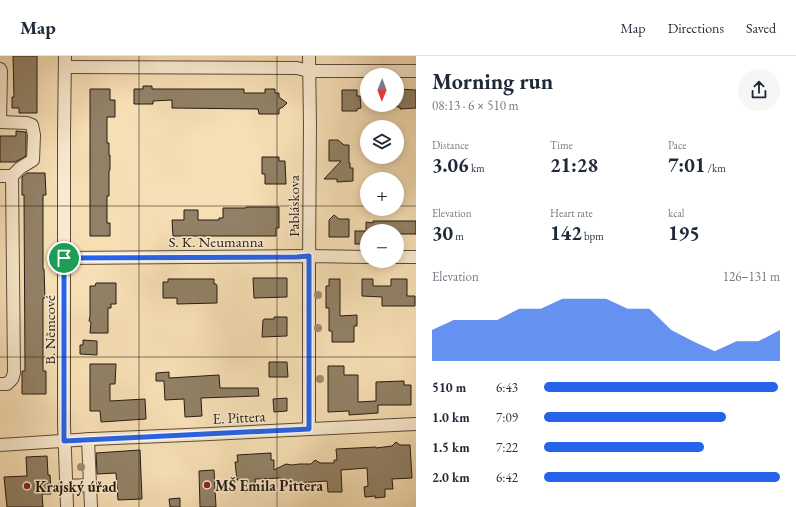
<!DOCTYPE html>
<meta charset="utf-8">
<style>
body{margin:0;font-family:"EB Garamond",serif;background:#f6f6f7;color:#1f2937;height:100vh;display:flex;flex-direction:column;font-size:15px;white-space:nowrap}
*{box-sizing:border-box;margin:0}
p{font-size:13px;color:#747a83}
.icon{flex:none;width:22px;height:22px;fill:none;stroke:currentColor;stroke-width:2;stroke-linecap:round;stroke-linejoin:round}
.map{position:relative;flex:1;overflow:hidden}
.details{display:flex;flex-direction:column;background:#fff;width:380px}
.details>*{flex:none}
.needle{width:26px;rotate:181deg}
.tools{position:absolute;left:360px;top:12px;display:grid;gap:8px}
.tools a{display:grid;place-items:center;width:44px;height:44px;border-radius:50%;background:#fff;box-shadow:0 2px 10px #0003;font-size:20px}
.pin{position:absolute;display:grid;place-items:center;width:34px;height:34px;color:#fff;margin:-17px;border:2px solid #fff;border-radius:50%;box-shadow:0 1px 4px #0007}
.round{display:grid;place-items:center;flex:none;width:42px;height:42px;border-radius:21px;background:#f6f6f7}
.overview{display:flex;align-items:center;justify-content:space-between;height:68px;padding:0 16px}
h1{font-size:22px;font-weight:700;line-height:30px}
.figures{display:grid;grid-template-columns:repeat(3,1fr);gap:6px;height:68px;padding:4px 16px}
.figures div{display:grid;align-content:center}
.figures b{font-size:20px;font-weight:700}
.figures small{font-size:11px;font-weight:400}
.figures p{font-size:11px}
.chart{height:112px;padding:8px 16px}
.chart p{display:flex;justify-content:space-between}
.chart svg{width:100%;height:72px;margin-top:4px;fill:#2563eb;opacity:.7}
ul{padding:0 16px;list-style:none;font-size:13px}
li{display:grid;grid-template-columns:64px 48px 1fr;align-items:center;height:30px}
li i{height:10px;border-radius:5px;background:#2563eb}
header{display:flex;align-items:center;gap:24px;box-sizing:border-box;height:56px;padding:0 20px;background:#fff;border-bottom:1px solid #e0e1e3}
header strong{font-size:19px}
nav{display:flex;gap:22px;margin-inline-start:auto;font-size:14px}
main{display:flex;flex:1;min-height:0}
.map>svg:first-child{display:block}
</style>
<header>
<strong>Map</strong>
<nav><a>Map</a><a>Directions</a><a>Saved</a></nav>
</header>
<main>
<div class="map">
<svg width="416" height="451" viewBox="0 0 416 451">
<rect width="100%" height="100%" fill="#f7dfb5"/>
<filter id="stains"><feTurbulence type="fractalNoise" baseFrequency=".005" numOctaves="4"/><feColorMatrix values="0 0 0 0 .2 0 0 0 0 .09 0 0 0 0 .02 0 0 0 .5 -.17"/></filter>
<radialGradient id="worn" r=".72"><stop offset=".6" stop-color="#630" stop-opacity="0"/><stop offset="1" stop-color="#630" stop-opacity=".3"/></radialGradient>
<g fill="#928166" stroke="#251b10">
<path d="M 13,0 L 37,0 L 37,57 L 19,57 L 19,52 L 12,52 L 12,41 L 14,41 Z"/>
<path d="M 143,30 L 152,30 L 152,33 L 244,33 L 244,37 L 265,37 L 265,33 L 275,33 L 275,37 L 279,37 L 279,41 L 287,47 L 283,51 L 279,53 L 279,58 L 259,58 L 258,53 L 172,52 L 172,44 L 153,45 L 153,48 L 134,48 L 134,33 L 143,33 Z"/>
<path d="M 90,33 L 110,33 L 110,44 L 115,44 L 115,61 L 107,61 L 107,87 L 109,87 L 109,99 L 110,99 L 110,114 L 109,115 L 109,140 L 107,140 L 107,167 L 110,167 L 110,180 L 90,180 Z"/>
<path d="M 397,33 L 416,34 L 416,52 L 400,53 L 400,51 L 397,51 Z"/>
<path d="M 342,34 L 357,34 L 357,40 L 360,40 L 361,52 L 357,53 L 357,55 L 342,55 Z"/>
<path d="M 16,75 L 26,76 L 26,100 L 15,106 L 0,106 L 0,80 L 16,80 Z"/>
<path d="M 329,84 L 338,84 L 344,89 L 349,89 L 349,107 L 350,107 L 350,112 L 353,112 L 353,125 L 337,126 L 337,123 L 324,123 L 341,105 L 329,105 Z"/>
<path d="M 262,101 L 279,101 L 279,105 L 285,105 L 286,128 L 265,128 L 265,118 L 262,118 Z"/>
<path d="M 27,117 L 45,117 L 46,139 L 43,139 L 43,213 L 44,213 L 45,242 L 43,242 L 43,315 L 46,315 L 46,338 L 22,338 L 22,315 L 25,315 L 24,139 L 22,139 L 22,121 Z"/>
<path d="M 246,151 L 279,151 L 279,172 L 276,172 L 276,180 L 173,180 L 172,164 L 184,164 L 184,154 L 198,154 L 198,164 L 219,164 L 219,162 L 223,162 L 223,152 L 246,152 Z"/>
<path d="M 334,159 L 339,163 L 349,163 L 349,181 L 329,181 L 329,164 Z"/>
<path d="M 373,165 L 416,165 L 416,178 L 397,178 L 397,175 L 366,175 L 366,166 L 373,167 Z"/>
<rect x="355" y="175" width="11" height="13"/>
<path d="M 253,222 L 287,222 L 287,241 L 254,242 Z"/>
<path d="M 168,223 L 214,223 L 214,228 L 216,228 L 217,230 L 217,247 L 177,248 L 177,242 L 163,242 L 163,226 L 168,226 Z"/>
<path d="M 329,223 L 340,223 L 340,260 L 357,259 L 357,270 L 354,270 L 354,286 L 332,286 L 332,275 L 329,275 L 329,252 L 326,252 L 326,230 L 329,230 Z"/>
<path d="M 362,223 L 373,223 L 373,230 L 391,230 L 391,223 L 407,223 L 407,240 L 415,240 L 415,250 L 382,250 L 382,241 L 362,240 Z"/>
<path d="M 96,227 L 116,227 L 116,248 L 111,248 L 111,252 L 108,252 L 108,277 L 90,277 L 91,266 L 89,265 L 90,260 L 90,230 L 95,230 Z"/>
<path d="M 274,261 L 287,261 L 287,280 L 262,281 L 263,264 L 265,263 L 274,263 Z"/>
<path d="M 83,284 L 97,285 L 97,299 L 80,298 L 80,289 L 83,289 Z"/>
<path d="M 269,306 L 287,306 L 288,321 L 269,321 Z"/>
<path d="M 90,308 L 116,308 L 115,328 L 110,328 L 110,345 L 145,343 L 146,363 L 101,366 L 100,355 L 90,355 Z"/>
<path d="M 328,310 L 344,310 L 344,319 L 358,319 L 358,346 L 376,345 L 376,326 L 404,325 L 404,329 L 411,329 L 411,349 L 378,349 L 378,357 L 349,359 L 349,355 L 328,356 Z"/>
<path d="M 169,316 L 169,322 L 219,319 L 220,332 L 258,332 L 259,340 L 201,342 L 202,360 L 185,361 L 184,343 L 165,344 L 164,325 L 156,325 L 156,317 Z"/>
<path d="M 287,342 L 287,355 L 274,356 L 273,343 Z"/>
<path d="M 396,386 L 400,389 L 410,389 L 412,422 L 392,423 L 393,433 L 385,433 L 385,441 L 375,442 L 375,440 L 365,441 L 364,431 L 368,430 L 367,412 L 341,414 L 342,436 L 328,436 L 327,425 L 283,428 L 283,425 L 281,425 L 281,422 L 255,423 L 256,435 L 245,436 L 244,424 L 237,424 L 235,406 L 238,406 L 237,399 L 271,397 L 271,404 L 274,404 L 274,414 L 286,408 L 291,409 L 300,408 L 311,408 L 315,404 L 320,407 L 334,407 L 334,404 L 337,404 L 336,393 L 376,391 L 376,392 L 392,390 Z"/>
<path d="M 140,394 L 142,443 L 118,444 L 116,417 L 97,418 L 96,397 Z"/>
<path d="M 47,400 L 48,419 L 50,419 L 51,438 L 42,438 L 43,451 L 7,451 L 4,421 L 27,420 L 26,401 Z"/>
<path d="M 214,414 L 216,451 L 200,451 L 199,415 Z"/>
<path d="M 180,442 L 180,451 L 170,451 L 169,443 Z"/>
</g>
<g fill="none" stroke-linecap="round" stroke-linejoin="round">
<defs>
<g id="minor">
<path d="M 65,0 L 64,77 L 64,368 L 67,451"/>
<path d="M 309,0 L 310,68 L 309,212 L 309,373"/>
<path d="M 65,11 L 297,12 L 309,15 L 416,15"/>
<path d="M 0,13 L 1,15 L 0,66"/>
<path d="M 0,120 L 12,120 L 20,112 L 33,104 L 34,79 L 32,69 L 27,67 L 0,66"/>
<path d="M 397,201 L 416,201"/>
<path d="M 64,202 L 309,200 L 367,201"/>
<path d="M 0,328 L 7,328 L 12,323 L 14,317 L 12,120"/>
<path d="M 88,383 L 91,451"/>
<path d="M 0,389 L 92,383 L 210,378 L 416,368"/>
<path d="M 65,430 L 90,429"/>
</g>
</defs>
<use href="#minor" stroke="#5a4c39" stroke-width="14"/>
<use href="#minor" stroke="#faeacf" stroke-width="12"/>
</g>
<g fill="#a08e71">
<circle cx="318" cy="239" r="4"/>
<circle cx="318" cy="272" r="4"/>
<circle cx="320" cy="323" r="4"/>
<circle cx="81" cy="411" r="4"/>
</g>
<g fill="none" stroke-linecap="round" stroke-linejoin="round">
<defs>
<path id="route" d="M 309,200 L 309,373 L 64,385 L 64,202 L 297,201 Z"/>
</defs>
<use href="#route" stroke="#fff" stroke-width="8"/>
<use href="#route" stroke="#2563eb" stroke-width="5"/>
</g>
<path fill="none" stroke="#251b10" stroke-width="1" stroke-opacity="0.55" d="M 139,0 L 139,451M 277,0 L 277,451M 0,150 L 367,150M 397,150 L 416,150M 0,301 L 416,301"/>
<g fill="#8f2418" stroke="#faeacf" stroke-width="1.5">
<circle cx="207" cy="429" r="4"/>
<circle cx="27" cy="430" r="4"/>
</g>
<g text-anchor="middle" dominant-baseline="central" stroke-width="3" stroke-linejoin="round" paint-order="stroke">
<g font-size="15" fill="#251b10" stroke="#faeacf">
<text transform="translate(293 150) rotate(-90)">Pabláskova</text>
<text x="216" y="185">S. K. Neumanna</text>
<text transform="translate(49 274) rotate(-90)">B. Němcové</text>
<text transform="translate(239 361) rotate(-3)">E. Pittera</text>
</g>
<g font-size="15" font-weight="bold" fill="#251b10" stroke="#faeacf" text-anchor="start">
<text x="215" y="429">MŠ Emila Pittera</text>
<text x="35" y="430">Krajský úřad</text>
</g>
</g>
<rect width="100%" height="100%" filter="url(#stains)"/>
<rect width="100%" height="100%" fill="url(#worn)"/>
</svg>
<div class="tools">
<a><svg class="needle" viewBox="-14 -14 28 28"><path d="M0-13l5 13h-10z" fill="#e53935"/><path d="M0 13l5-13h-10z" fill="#747a83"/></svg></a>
<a><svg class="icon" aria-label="layers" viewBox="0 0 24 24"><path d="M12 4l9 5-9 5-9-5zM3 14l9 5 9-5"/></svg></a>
<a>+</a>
<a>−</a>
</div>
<div class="pin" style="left:64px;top:202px;background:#1e9e55"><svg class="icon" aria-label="arrive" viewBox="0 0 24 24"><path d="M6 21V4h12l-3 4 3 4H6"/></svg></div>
</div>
<section class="details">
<div class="overview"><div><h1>Morning run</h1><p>08:13 · 6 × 510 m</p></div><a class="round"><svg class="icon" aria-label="share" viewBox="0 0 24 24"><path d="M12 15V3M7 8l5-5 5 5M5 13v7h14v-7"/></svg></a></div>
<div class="figures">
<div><p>Distance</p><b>3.06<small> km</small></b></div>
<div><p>Time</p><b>21:28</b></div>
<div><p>Pace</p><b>7:01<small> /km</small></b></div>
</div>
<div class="figures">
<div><p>Elevation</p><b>30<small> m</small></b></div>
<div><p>Heart rate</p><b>142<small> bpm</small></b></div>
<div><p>kcal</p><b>195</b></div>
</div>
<div class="chart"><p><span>Elevation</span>126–131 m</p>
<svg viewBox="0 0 160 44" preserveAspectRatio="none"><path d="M0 44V25L10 19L20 19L30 19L40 12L50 12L60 6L70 6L80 6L90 12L100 12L110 25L120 32L130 38L140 32L150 32L160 25V44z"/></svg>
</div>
<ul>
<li><b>510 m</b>6:43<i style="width:99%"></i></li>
<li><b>1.0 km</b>7:09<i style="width:77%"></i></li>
<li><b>1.5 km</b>7:22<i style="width:68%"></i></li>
<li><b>2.0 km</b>6:42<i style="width:100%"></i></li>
</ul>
</section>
</main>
